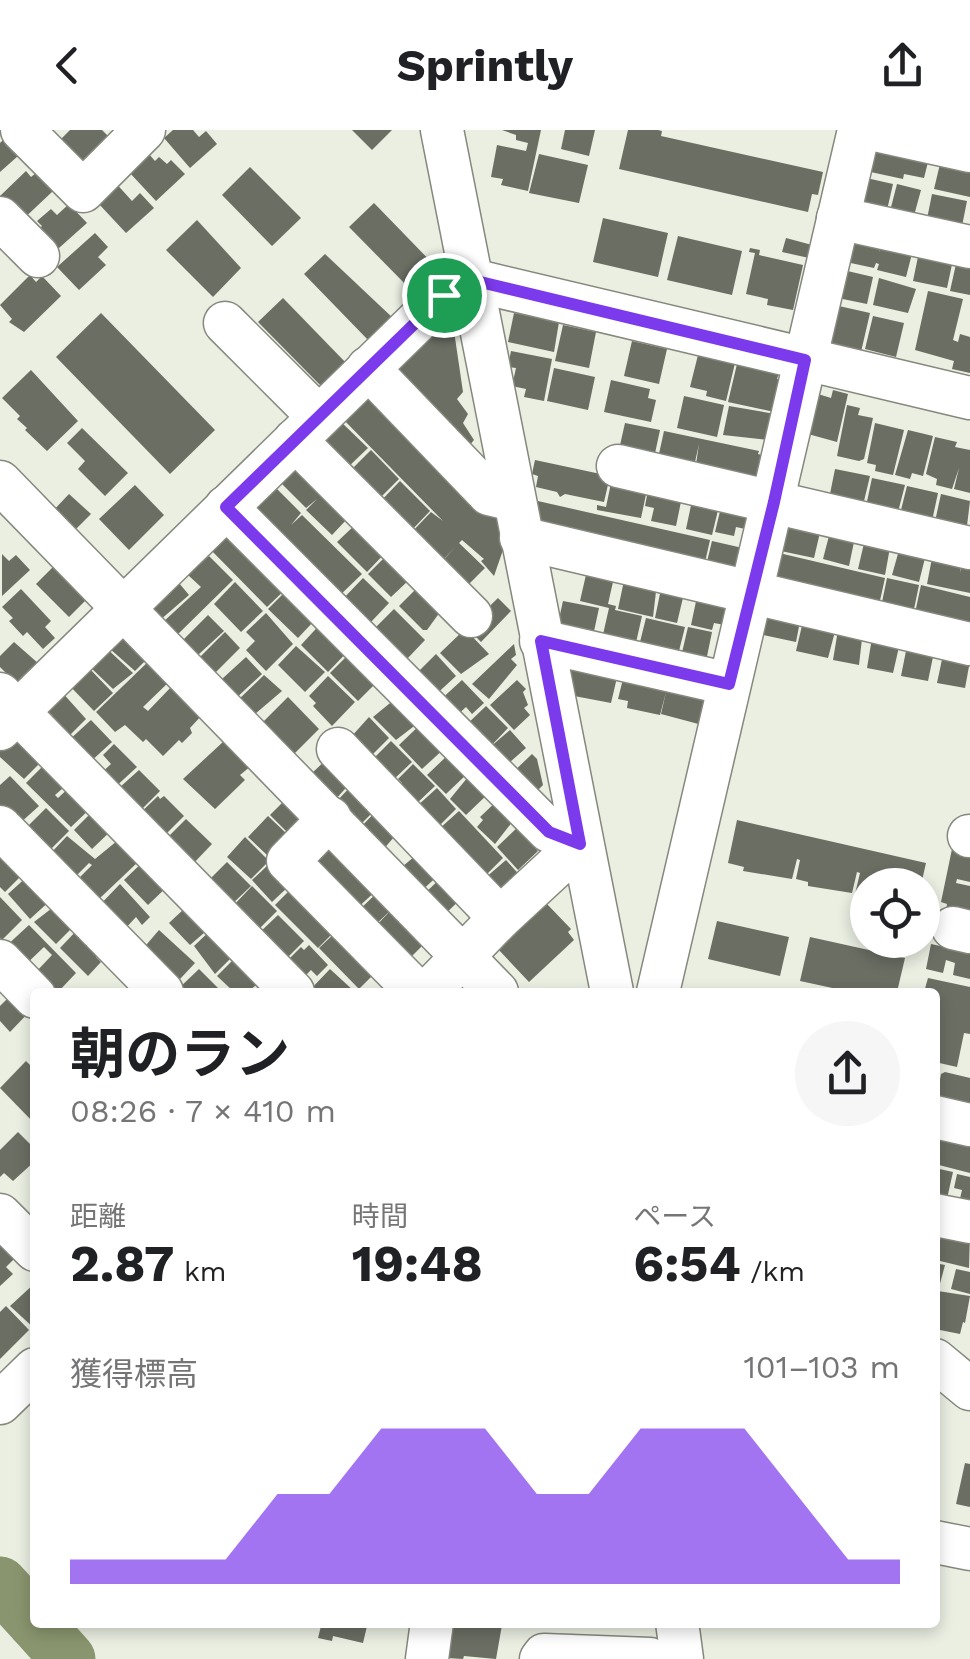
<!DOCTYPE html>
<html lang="ja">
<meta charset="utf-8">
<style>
body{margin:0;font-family:"Work Sans","Noto Sans JP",sans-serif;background:#f6f6f6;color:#202124;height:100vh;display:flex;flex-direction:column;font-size:38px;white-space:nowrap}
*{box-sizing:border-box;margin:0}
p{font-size:32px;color:#757577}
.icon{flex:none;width:55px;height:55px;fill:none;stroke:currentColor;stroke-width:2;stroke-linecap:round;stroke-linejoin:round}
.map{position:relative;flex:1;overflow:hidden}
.side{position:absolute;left:30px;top:858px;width:910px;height:640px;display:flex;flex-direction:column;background:#fff;border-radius:10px;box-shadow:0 5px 15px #0003}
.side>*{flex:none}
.tools{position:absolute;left:850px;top:738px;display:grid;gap:20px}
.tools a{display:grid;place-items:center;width:90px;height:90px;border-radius:50%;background:#fff;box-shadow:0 5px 15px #0003;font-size:50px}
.pin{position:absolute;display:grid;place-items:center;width:85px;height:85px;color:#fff;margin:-42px;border:5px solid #fff;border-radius:50%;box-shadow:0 2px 10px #0007}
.round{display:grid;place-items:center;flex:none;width:105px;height:105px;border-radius:52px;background:#f6f6f6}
.headline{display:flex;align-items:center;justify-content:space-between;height:170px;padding:0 40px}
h1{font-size:55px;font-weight:700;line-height:75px}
.figures{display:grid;grid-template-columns:repeat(3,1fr);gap:15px;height:170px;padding:10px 40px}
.figures div{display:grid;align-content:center}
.figures b{font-size:50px;font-weight:700}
.figures small{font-size:28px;font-weight:400}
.figures p{font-size:28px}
.chart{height:280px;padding:20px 40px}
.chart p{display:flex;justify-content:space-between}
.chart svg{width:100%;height:180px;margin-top:10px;fill:#7c3aed;opacity:.7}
header{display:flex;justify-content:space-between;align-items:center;height:130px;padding:0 40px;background:#fff;font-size:45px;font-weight:700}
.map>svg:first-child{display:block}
</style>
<header><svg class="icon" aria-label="back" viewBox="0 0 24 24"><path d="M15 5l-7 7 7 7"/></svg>Sprintly<svg class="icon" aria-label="share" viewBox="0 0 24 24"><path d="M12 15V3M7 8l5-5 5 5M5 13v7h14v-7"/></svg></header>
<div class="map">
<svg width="970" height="1529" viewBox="0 0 970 1529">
<rect width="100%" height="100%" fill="#eaefe2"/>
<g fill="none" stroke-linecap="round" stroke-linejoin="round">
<g stroke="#89956e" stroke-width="55">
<path d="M 0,1454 L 35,1492"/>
<path d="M 35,1492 L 68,1529"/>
</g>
</g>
<g fill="#6a6e63">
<path d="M 70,0 L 102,0 L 109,7 L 79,36 L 56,14 Z"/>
<path d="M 173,0 L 193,0 L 199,7 L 206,1 L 217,14 L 190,38 L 164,8 Z"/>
<path d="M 352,0 L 392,0 L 372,20 Z"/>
<path d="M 502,0 L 541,0 L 528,61 L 501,55 L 503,49 L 491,47 L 497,15 L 526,21 L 528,13 L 516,10 L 516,5 Z"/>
<path d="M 565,0 L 595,0 L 589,26 L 561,19 Z"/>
<path d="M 628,0 L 658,0 L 662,1 L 661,6 L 823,42 L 818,65 L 812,64 L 808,82 L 619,39 Z"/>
<path d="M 3,10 L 18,26 L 0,42 L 0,13 Z"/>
<path d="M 876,11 L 929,28 L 924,48 L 904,44 L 903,49 L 866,41 Z"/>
<path d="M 148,23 L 155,31 L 159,27 L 167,34 L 171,30 L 185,44 L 156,71 L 129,42 Z"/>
<path d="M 539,24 L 588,35 L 579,73 L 529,63 Z"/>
<path d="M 970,33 L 970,67 L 934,59 L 940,34 Z"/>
<path d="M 250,37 L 301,88 L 272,116 L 222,65 Z"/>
<path d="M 26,41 L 31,47 L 36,43 L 53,61 L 18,94 L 0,76 L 0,66 Z"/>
<path d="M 862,47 L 893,54 L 887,80 L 856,75 Z"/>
<path d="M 113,50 L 132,71 L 140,63 L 154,78 L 126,103 L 98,73 Z"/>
<path d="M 897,54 L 921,60 L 912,93 L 889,85 Z"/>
<path d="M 932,64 L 967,71 L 961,101 L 926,94 Z"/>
<path d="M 374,73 L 440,141 L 416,165 L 349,97 Z"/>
<path d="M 69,74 L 87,93 L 50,126 L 31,106 L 42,96 L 37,91 L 51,79 L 57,85 Z"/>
<path d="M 603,88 L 668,103 L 658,147 L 593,132 Z"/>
<path d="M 197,90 L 241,138 L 213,167 L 166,120 Z"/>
<path d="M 95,103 L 108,117 L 98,127 L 106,135 L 79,160 L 57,137 Z"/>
<path d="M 678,106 L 742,121 L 732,165 L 667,150 Z"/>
<path d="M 852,107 L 881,108 L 879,122 L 882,112 L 914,116 L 906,147 L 877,140 L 879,134 L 876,133 L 874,138 L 846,132 Z"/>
<path d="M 786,108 L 812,115 L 809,128 L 782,122 Z"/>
<path d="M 920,117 L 954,125 L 947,158 L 913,151 Z"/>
<path d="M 750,118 L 760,120 L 759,125 L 803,135 L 793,180 L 767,175 L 768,169 L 746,164 L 755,123 L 749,122 Z"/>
<path d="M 325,124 L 394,189 L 370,212 L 304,144 Z"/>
<path d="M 958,125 L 970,128 L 970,165 L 950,161 Z"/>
<path d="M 839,139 L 873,147 L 867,174 L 833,167 Z"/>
<path d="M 30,145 L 36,152 L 42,146 L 61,166 L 24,202 L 9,192 L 12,189 L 0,175 Z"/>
<path d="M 879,148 L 916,159 L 908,183 L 873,175 Z"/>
<path d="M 928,161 L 963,169 L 953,210 L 958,212 L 960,204 L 970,207 L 970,243 L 952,239 L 954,231 L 915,220 Z"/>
<path d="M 283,168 L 349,236 L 325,260 L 258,192 Z"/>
<path d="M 830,174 L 870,183 L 861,222 L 826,215 Z"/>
<path d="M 101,183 L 215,300 L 170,344 L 56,227 Z"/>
<path d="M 514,183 L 559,192 L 554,222 L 508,212 Z"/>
<path d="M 873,186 L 904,193 L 896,227 L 865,219 Z"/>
<path d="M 442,188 L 454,201 L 463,262 L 457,269 L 468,284 L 463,293 L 474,310 L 463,323 L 386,243 Z"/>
<path d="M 563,195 L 596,202 L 589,238 L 555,231 Z"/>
<path d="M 632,211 L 667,219 L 659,254 L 624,246 Z"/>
<path d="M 511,221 L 552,229 L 544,271 L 524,267 L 526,259 L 512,256 L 516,238 L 508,237 Z"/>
<path d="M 698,225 L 735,233 L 726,271 L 706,266 L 707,261 L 690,257 Z"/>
<path d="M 737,234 L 779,243 L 777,249 L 785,250 L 779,283 L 728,272 Z"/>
<path d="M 554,238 L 595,247 L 588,280 L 547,271 Z"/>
<path d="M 31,240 L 78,291 L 47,321 L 25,300 L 27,298 L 17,289 L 20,286 L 2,268 Z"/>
<path d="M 611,250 L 650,259 L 648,268 L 656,270 L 651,292 L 604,282 Z"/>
<path d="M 370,258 L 484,383 L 489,387 L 497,384 L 503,420 L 494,446 L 481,431 L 484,429 L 462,410 L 459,413 L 485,438 L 467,456 L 440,434 L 456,416 L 444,429 L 409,405 L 431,382 L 443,391 L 341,287 Z"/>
<path d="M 833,260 L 848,264 L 837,312 L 808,304 L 818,264 L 831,268 Z"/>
<path d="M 684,266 L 724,275 L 717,307 L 677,298 Z"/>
<path d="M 847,275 L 860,278 L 858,285 L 873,288 L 864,329 L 859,331 L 837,326 Z"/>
<path d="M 729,276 L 775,284 L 769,310 L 723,305 Z"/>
<path d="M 338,289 L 368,318 L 345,340 L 319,308 Z"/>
<path d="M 625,293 L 660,300 L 654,328 L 618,324 Z"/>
<path d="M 875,293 L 904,300 L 893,345 L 875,341 L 876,335 L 867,333 Z"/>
<path d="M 82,298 L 128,343 L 105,366 L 78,339 L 85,331 L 67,313 Z"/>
<path d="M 908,300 L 933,306 L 923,346 L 912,343 L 910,349 L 895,345 Z"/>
<path d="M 664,301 L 759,321 L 758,324 L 768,327 L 764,349 L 695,341 L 699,314 L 693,341 L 657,333 Z"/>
<path d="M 935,307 L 957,312 L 955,317 L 970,320 L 970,363 L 954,359 L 959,338 L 952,359 L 936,355 L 937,349 L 926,344 Z"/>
<path d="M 371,320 L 399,349 L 380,368 L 352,339 Z"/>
<path d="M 535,330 L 610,346 L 604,372 L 565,364 L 560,367 L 557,362 L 536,357 L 538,346 L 532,344 Z"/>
<path d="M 293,332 L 348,388 L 332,405 L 306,380 L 317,369 L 306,378 L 278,350 Z"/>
<path d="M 835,339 L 870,346 L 864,371 L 830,364 Z"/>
<path d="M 872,348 L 905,355 L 898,382 L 865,381 Z"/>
<path d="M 400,351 L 430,381 L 410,402 L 376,376 Z"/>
<path d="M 270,352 L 301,383 L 291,395 L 302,385 L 362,444 L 336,469 L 251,381 Z"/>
<path d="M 611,353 L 648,355 L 641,388 L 597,380 L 597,375 L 606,377 Z"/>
<path d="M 135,355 L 164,385 L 129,420 L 99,389 Z"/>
<path d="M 649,355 L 683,362 L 676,396 L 651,391 L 654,378 L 645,376 Z"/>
<path d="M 907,356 L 938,363 L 932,391 L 900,384 Z"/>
<path d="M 69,364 L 91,384 L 72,403 L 51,383 Z"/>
<path d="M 941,364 L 970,371 L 966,404 L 934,396 Z"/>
<path d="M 693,366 L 720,372 L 712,405 L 686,399 Z"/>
<path d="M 529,369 L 710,410 L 703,441 L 544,405 Z"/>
<path d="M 722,373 L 751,379 L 750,400 L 736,397 L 734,406 L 715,402 Z"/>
<path d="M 788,391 L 822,394 L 814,428 L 781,421 Z"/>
<path d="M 356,394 L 388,420 L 367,442 L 337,412 Z"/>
<path d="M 225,399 L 289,456 L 267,477 L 207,416 Z"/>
<path d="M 830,402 L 855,407 L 849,436 L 823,429 Z"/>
<path d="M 866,405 L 891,412 L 885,445 L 858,439 Z"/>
<path d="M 712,411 L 747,419 L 741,444 L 706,436 Z"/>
<path d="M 901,413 L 927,420 L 919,452 L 892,445 Z"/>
<path d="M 390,422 L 409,450 L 391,467 L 368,444 Z"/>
<path d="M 779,423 L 885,448 L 879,475 L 849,468 L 850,464 L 845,462 L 844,466 L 812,460 L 811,453 L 809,465 L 774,449 Z"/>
<path d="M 933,423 L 962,429 L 960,443 L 964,427 L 970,429 L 970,463 L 927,454 Z"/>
<path d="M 2,424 L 9,431 L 16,425 L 30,440 L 2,466 Z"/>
<path d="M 209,426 L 233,450 L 175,507 L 162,493 L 201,457 L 188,445 Z"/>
<path d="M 56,434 L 89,467 L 69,487 L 36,454 Z"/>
<path d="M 588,436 L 615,443 L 608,474 L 616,476 L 615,480 L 642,486 L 635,517 L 602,509 L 609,478 L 580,471 Z"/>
<path d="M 625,446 L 657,453 L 653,487 L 618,479 Z"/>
<path d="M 174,447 L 189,465 L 159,491 L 145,473 Z"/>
<path d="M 363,448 L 389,473 L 370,493 L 340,472 Z"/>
<path d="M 887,448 L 919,455 L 913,484 L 881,477 Z"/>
<path d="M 235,452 L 263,481 L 241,502 L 214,474 Z"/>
<path d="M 662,454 L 685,459 L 677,493 L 655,488 Z"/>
<path d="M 420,455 L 440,482 L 427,500 L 423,500 L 399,476 Z"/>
<path d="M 921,455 L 970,467 L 970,494 L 915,483 Z"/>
<path d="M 21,459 L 51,491 L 45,497 L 55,508 L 43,519 L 27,502 L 23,506 L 9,491 L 13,488 L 2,477 Z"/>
<path d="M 285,462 L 314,491 L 298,508 L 268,479 Z"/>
<path d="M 698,462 L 728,468 L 725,495 L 714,493 L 712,500 L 691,495 Z"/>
<path d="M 498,468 L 511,481 L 481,512 L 467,498 Z"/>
<path d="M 563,471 L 599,478 L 593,506 L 557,498 Z"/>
<path d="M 394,479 L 425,510 L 407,529 L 370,503 Z"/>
<path d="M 769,480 L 801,486 L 796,512 L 759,504 Z"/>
<path d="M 266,483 L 293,514 L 266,541 L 246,520 L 255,511 L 246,502 Z"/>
<path d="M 208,485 L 224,501 L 198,525 L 183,510 Z"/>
<path d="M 804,487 L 837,494 L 828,528 L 796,521 Z"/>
<path d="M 646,488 L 685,497 L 677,529 L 638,520 Z"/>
<path d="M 325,489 L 352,517 L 328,542 L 301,515 Z"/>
<path d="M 839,494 L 863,500 L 859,535 L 833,530 Z"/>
<path d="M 688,497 L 712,502 L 705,536 L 680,531 Z"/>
<path d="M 465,499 L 489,524 L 461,544 L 440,523 Z"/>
<path d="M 126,501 L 150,526 L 135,541 L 109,518 Z"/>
<path d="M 225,502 L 240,518 L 213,545 L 198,529 Z"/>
<path d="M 873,502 L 901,508 L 893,543 L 867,538 Z"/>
<path d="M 908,511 L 934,522 L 928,551 L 901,546 Z"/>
<path d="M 14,512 L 39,534 L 18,555 L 0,537 L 0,526 Z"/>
<path d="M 514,514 L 516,525 L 511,529 L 517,535 L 489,569 L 472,554 Z"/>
<path d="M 104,516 L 133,543 L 113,559 L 87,534 Z"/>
<path d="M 296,516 L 325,542 L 305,562 L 278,535 Z"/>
<path d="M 944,520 L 970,531 L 965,558 L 937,553 Z"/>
<path d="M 436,524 L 456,546 L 431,569 L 416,544 Z"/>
<path d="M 347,526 L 375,554 L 358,571 L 330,543 Z"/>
<path d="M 246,527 L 262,544 L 233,571 L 221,557 L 226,553 L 222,549 Z"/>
<path d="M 152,528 L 172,549 L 143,577 L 148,581 L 174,554 L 202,585 L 190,598 L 192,603 L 182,613 L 179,610 L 163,626 L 146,609 L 143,612 L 125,595 L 115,602 L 96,582 Z"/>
<path d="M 569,530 L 619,539 L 611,573 L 569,565 L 573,548 L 565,547 Z"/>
<path d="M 85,534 L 113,563 L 94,581 L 66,552 Z"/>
<path d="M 625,541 L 706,559 L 706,596 L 661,584 L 666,562 L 660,585 L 627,578 L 628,571 L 618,569 Z"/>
<path d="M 264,545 L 282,561 L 255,584 L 236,572 Z"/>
<path d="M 328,546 L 355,572 L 332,596 L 313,576 L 316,573 L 309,566 Z"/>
<path d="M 462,550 L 484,573 L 472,584 L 466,577 L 452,590 L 437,573 Z"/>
<path d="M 517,550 L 526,559 L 523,562 L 528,575 L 524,578 L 530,585 L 514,600 L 490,575 Z"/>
<path d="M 60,560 L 86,589 L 67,608 L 49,591 L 53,586 L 42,575 Z"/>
<path d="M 288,567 L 319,599 L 289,629 L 274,613 L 279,608 L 263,592 Z"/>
<path d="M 395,569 L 422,590 L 396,610 L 373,587 Z"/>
<path d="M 486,576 L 508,598 L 489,618 L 510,600 L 526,618 L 501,640 L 462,599 Z"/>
<path d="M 369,587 L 389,608 L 370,627 L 351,607 Z"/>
<path d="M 91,590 L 112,612 L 89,633 L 68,611 Z"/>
<path d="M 423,592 L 446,617 L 422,639 L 399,615 Z"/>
<path d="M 17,603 L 47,626 L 24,649 L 0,627 L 0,620 Z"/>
<path d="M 224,611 L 251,636 L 240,645 L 245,650 L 215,679 L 183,649 Z"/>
<path d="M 391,611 L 412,632 L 392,651 L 371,631 Z"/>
<path d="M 114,614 L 137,637 L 112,660 L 98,646 L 111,634 L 103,625 Z"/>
<path d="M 450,623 L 469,642 L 446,664 L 427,645 Z"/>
<path d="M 532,624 L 537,629 L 543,655 L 531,667 L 508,647 Z"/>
<path d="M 330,626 L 353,650 L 335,670 L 310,645 Z"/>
<path d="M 49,630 L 70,652 L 55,665 L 58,668 L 73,654 L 94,675 L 71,697 L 26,653 Z"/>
<path d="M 413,634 L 435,656 L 415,675 L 398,657 L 402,653 L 398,649 Z"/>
<path d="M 139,640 L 160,661 L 140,681 L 119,658 Z"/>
<path d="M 472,642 L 492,660 L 466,685 L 450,669 Z"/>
<path d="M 10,646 L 39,676 L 19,694 L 0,682 L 0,655 Z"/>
<path d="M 354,653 L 379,676 L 360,695 L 336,672 Z"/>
<path d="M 437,658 L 456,679 L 437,698 L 416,677 Z"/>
<path d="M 290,665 L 307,683 L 289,704 L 270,685 Z"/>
<path d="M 158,666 L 160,669 L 164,666 L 184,686 L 161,709 L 136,687 Z"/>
<path d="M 500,668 L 513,691 L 495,714 L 477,697 L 483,690 L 480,687 Z"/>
<path d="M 380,677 L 400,700 L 382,721 L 360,698 Z"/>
<path d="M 46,678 L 69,701 L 48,722 L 25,699 Z"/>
<path d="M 96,678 L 115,697 L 92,719 L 74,700 Z"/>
<path d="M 459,681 L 503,728 L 484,747 L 439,699 Z"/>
<path d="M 268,686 L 287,704 L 267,725 L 248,707 Z"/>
<path d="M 186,689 L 212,714 L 189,738 L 163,712 Z"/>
<path d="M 737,690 L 926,733 L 921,755 L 868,755 L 868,767 L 855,764 L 860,743 L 857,742 L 852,763 L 808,756 L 808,752 L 796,749 L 800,730 L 797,729 L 792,749 L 743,741 L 744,737 L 728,733 Z"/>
<path d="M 522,693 L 536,710 L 531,714 L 538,721 L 518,740 L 497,717 Z"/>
<path d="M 67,706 L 95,729 L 117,711 L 138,732 L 100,768 L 80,747 L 92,735 L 89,733 L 74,748 L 50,724 Z"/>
<path d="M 245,707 L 269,731 L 251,749 L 227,727 Z"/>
<path d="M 330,710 L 379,758 L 353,782 L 307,730 Z"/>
<path d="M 970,717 L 970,752 L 957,749 L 956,753 L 970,756 L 970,790 L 945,785 L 947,774 L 941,772 L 952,719 Z"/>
<path d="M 421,721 L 442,742 L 419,763 L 402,737 Z"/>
<path d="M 0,722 L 27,740 L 5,762 L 0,757 Z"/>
<path d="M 146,729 L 171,753 L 148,775 L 124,750 Z"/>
<path d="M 506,730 L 524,750 L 502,768 L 484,749 Z"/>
<path d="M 227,732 L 251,756 L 228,778 L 209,750 Z"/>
<path d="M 268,735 L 289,756 L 272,772 L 252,750 Z"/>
<path d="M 30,744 L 53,768 L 30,789 L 8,764 Z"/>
<path d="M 445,744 L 465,765 L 442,787 L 422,766 Z"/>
<path d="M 120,754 L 150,787 L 142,795 L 136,787 L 123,801 L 96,779 Z"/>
<path d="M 296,754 L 337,799 L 318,818 L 275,775 Z"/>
<path d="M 252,756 L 277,781 L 256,802 L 231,778 Z"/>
<path d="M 381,759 L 429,809 L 406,832 L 373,799 L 393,778 L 371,799 L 356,783 Z"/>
<path d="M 0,767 L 22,790 L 2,810 L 0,808 Z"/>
<path d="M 546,773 L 571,799 L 568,802 L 574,810 L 529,852 L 498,819 Z"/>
<path d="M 56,775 L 75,795 L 56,814 L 34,792 Z"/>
<path d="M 185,778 L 212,796 L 190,815 L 169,793 Z"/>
<path d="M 278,785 L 304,811 L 282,833 L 257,805 Z"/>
<path d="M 717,791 L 789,807 L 780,846 L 708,829 Z"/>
<path d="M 29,795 L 76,843 L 58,862 L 35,843 L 52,825 L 44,817 L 23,837 L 4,818 Z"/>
<path d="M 79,798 L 100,823 L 96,827 L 101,832 L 88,846 L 60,818 Z"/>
<path d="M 213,798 L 237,822 L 215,844 L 194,816 Z"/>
<path d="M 159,800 L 195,833 L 180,849 L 173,842 L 167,847 L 141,821 Z"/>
<path d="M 337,801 L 379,839 L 359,859 L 319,818 Z"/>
<path d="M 810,807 L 905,828 L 897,862 L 851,862 L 800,851 Z"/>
<path d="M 947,810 L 970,814 L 970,849 L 953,845 L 955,833 L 946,830 L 943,843 L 926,839 L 931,814 L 945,817 Z"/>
<path d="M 309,815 L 328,835 L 317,846 L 311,840 L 299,852 L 283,835 L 301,817 L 304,820 Z"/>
<path d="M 239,824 L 263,849 L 248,862 L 234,862 L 217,846 Z"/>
<path d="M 199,839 L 222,862 L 176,861 Z"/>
<path d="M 330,839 L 355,862 L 308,862 Z"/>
<path d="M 928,848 L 970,857 L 970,904 L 964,903 L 957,937 L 935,932 L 935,862 L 924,862 Z"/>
<path d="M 14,862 L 32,879 L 10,902 L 0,891 L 0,876 Z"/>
<path d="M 26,931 L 35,940 L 35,994 L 0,958 Z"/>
<path d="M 945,942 L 970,948 L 970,973 L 937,965 L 941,944 Z"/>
<path d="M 935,999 L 970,1013 L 970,1043 L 935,1034 Z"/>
<path d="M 18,1002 L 35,1019 L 35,1031 L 13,1051 L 4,1043 L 0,1047 L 0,1020 Z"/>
<path d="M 935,1038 L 953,1042 L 946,1073 L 935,1070 Z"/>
<path d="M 957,1044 L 970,1047 L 970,1080 L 958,1077 L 962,1060 L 954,1058 Z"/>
<path d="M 943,1096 L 970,1103 L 969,1138 L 936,1130 Z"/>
<path d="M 0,1110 L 16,1127 L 6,1137 L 13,1144 L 0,1156 Z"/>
<path d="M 935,1133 L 945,1135 L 938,1161 L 970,1166 L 965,1193 L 963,1192 L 960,1204 L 935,1199 Z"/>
<path d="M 956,1139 L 970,1142 L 970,1164 L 951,1159 Z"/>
<path d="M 35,1153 L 35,1199 L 10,1176 Z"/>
<path d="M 6,1176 L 29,1200 L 0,1229 L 0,1182 Z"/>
<path d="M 965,1333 L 970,1334 L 970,1377 L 956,1374 Z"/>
<path d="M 322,1492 L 368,1492 L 363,1513 L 333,1506 L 332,1511 L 318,1508 Z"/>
<path d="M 453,1492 L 502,1495 L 496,1529 L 464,1526 L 463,1529 L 447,1528 Z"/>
</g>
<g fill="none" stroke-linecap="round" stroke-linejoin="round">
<defs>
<g id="minor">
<path d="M 22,0 L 83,61 L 144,0"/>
<path d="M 442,0 L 612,862"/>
<path d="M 875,0 L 970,21"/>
<path d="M 0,88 L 38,126"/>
<path d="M 838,88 L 970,117"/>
<path d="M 225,193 L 319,287"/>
<path d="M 368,238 L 489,364 L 514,370"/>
<path d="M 295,310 L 471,486"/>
<path d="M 618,336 L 970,418"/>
<path d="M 0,352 L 497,862"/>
<path d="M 226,377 L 549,701 L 580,714 L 500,788 L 428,862"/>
<path d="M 521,408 L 970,514"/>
<path d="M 541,511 L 729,554"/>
<path d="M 0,564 L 293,862"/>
<path d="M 0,599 L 444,165 L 472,150 L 970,268"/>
<path d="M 338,619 L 500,788"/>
<path d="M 330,688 L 288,731 L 417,862"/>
<path d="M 0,697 L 162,862"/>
<path d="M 969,706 L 970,706"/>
<path d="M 953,798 L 970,802"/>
<path d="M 0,831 L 35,867"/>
<path d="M 658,862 L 859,0"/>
<path d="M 935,987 L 970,995"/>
<path d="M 0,1085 L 35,1120"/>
<path d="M 935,1085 L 970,1092"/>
<path d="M 935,1230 L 970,1259"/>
<path d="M 0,1273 L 35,1239"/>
<path d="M 935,1412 L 970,1419"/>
<path d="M 677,1492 L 682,1529"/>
<path d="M 427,1529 L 432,1492"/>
<path d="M 541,1529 L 544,1525 L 650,1529"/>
</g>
</defs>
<use href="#minor" stroke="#84887d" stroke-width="45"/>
<use href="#minor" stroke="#fff" stroke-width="42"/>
</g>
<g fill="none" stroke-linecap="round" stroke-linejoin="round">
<defs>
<path id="route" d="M 472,150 L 805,230 L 774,372 L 729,554 L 541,511 L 580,714 L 549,702 L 226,377 L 444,165 Z"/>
</defs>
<use href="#route" stroke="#fff" stroke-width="20"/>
<use href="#route" stroke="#7c3aed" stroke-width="12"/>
</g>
</svg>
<div class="tools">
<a><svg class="icon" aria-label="locate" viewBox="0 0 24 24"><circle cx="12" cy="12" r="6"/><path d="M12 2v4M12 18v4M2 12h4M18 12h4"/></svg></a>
</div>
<div class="pin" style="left:444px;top:165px;background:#1e9e55"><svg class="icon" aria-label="arrive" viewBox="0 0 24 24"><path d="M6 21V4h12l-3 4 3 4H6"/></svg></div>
<section class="side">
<div class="headline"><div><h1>朝のラン</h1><p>08:26 · 7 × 410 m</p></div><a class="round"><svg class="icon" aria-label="share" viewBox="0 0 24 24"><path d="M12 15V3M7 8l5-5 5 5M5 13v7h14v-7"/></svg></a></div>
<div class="figures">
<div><p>距離</p><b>2.87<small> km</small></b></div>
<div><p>時間</p><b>19:48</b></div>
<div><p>ペース</p><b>6:54<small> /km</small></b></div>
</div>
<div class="chart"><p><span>獲得標高</span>101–103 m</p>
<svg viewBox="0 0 160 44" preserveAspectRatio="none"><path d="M0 44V38L10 38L20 38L30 38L40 22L50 22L60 6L70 6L80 6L90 22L100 22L110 6L120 6L130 6L140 22L150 38L160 38V44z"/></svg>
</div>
</section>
</div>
